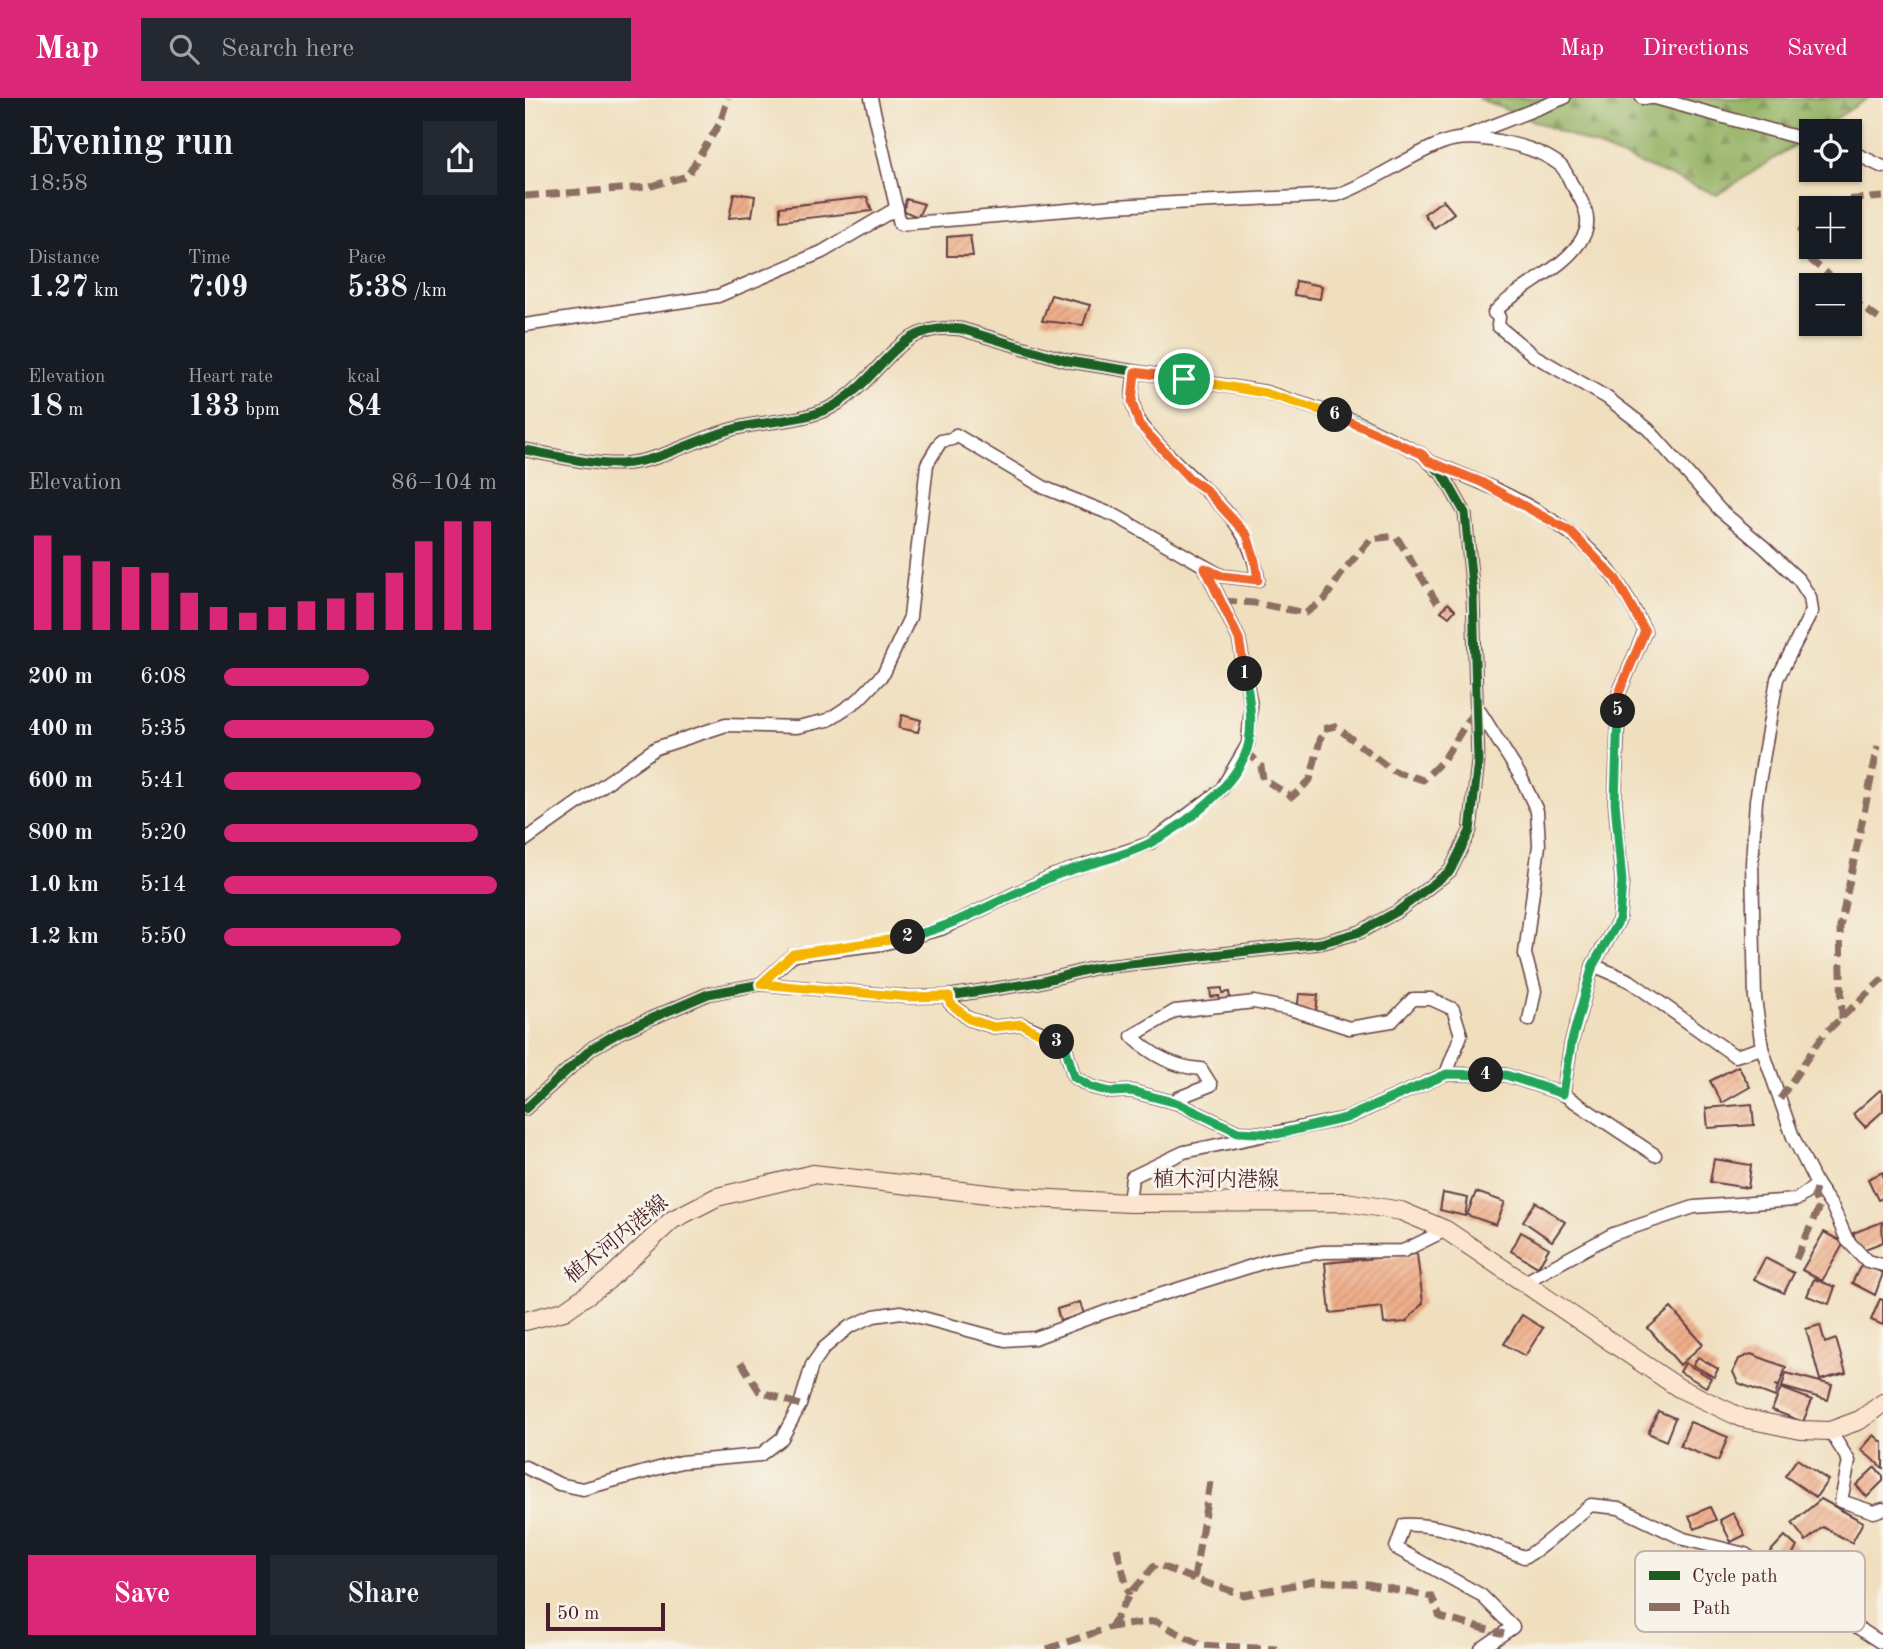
<!DOCTYPE html>
<meta charset="utf-8">
<style>
body{margin:0;font-family:"Old Standard TT","Noto Serif JP",serif;background:#242831;color:#f1f3f6;height:100vh;display:flex;flex-direction:column;font-size:26px;white-space:nowrap}
*{box-sizing:border-box;margin:0}
p{font-size:23px;color:#9ea1a6}
.icon{flex:none;width:38px;height:38px;fill:none;stroke:currentColor;stroke-width:2;stroke-linecap:round;stroke-linejoin:round}
.map{position:relative;flex:1;overflow:hidden}
.details{display:flex;flex-direction:column;background:#171b24;width:525px}
.details>*{flex:none}
.controls{position:absolute;left:1274px;top:21px;display:grid;gap:14px}
.controls a{display:grid;place-items:center;width:63px;height:63px;border-radius:0px;background:#171b24;box-shadow:0 2px 5px #0004;font-size:35px}
.scale{position:absolute;left:21px;bottom:18px;width:119px;box-sizing:border-box;padding-left:7px;border:4px solid #4a1f2b;border-top:0;font-size:19px;line-height:24px;white-space:nowrap;color:#4a1f2b;-webkit-text-stroke:5px #f7f3e8;paint-order:stroke}
.pin{position:absolute;display:grid;place-items:center;width:60px;height:60px;color:#fff;margin:-30px;border:4px solid #fff;border-radius:50%;box-shadow:0 2px 7px #0007}
.km{position:absolute;width:35px;height:35px;margin:-18px;border-radius:50%;background:#222;color:#fff;font-size:19px;line-height:35px;text-align:center}
.round{display:grid;place-items:center;flex:none;width:74px;height:74px;border-radius:0px;background:#242831}
.overview{display:flex;align-items:center;justify-content:space-between;height:119px;padding:0 28px}
h1{font-size:38px;font-weight:600;line-height:52px}
.stats{display:grid;grid-template-columns:repeat(3,1fr);gap:10px;height:119px;padding:7px 28px}
.stats div{display:grid;align-content:center}
.stats b{font-size:30px;font-weight:600}
.stats small{font-size:19px;font-weight:400}
.stats p{font-size:19px}
.chart{height:196px;padding:14px 28px}
.chart p{display:flex;justify-content:space-between}
.chart svg{width:100%;height:126px;margin-top:7px;stroke:#db2777;stroke-width:6}
.action{display:flex;gap:14px;margin-top:auto;padding:14px 28px}
.action a{flex:1;height:80px;border-radius:0px;background:#db2777;color:#fff;font-size:28px;font-weight:600;line-height:80px;text-align:center}
.action a+a{background:#242831;color:#f1f3f6}
ul{padding:0 28px;list-style:none;font-size:23px}
li{display:grid;grid-template-columns:112px 84px 1fr;align-items:center;height:52px}
li i{height:18px;border-radius:9px;background:#db2777}
header{display:flex;align-items:center;gap:42px;box-sizing:border-box;height:98px;padding:0 35px;background:#db2777;color:#fff}
header strong{font-size:33px}
nav{display:flex;gap:38px;margin-inline-start:auto;font-size:24px}
.search{width:490px;height:63px;background:#242831;display:flex;align-items:center;gap:18px;box-sizing:border-box;padding:0 24px;border-radius:0px;color:#9ea1a6;font-size:26px}
main{display:flex;flex:1;min-height:0}
.map>svg:first-child{display:block}
</style>
<header>
<strong>Map</strong>
<div class="search"><svg class="icon" aria-label="search" viewBox="0 0 24 24"><circle cx="10" cy="10" r="6"/><path d="M15 15l6 6"/></svg>Search here</div>
<nav><a>Map</a><a>Directions</a><a>Saved</a></nav>
</header>
<main>
<section class="details">
<div class="overview"><div><h1>Evening run</h1><p>18:58</p></div><a class="round"><svg class="icon" aria-label="share" viewBox="0 0 24 24"><path d="M12 15V3M7 8l5-5 5 5M5 13v7h14v-7"/></svg></a></div>
<div class="stats">
<div><p>Distance</p><b>1.27<small> km</small></b></div>
<div><p>Time</p><b>7:09</b></div>
<div><p>Pace</p><b>5:38<small> /km</small></b></div>
</div>
<div class="stats">
<div><p>Elevation</p><b>18<small> m</small></b></div>
<div><p>Heart rate</p><b>133<small> bpm</small></b></div>
<div><p>kcal</p><b>84</b></div>
</div>
<div class="chart"><p><span>Elevation</span>86–104 m</p>
<svg viewBox="0 0 160 44" preserveAspectRatio="none"><path d="M5 44V11M15 44V18M25 44V20M35 44V22M45 44V24M55 44V31M65 44V36M75 44V38M85 44V36M95 44V34M105 44V33M115 44V31M125 44V24M135 44V13M145 44V6M155 44V6"/></svg>
</div>
<ul>
<li><b>200 m</b>6:08<i style="width:53%"></i></li>
<li><b>400 m</b>5:35<i style="width:77%"></i></li>
<li><b>600 m</b>5:41<i style="width:72%"></i></li>
<li><b>800 m</b>5:20<i style="width:93%"></i></li>
<li><b>1.0 km</b>5:14<i style="width:100%"></i></li>
<li><b>1.2 km</b>5:50<i style="width:65%"></i></li>
</ul>
<div class="action"><a>Save</a><a>Share</a></div>
</section>
<div class="map">
<svg width="1358" height="1551" viewBox="0 0 1358 1551">
<defs>
<pattern id="forest-firs" width="22" height="20" patternUnits="userSpaceOnUse" patternTransform="scale(1.75)"><rect width="22" height="20" fill="#95b265"/><path d="M5 1l3.5 6h-7zM16 11l3.5 6h-7z" fill="#7c9053"/></pattern>
<pattern id="building-hatch" width="6" height="6" patternUnits="userSpaceOnUse" patternTransform="scale(1.75)"><rect width="6" height="6" fill="#eeae8a"/><path d="M-1 1l2-2M0 6l6-6M5 7l2-2" fill="none" stroke="#ce9577"/></pattern>
</defs>
<rect width="100%" height="100%" fill="#f7f3e8"/>
<filter id="ink" filterUnits="userSpaceOnUse"><feTurbulence type="fractalNoise" baseFrequency=".0143" numOctaves="2"/><feDisplacementMap in="SourceGraphic" scale="14" xChannelSelector="R" yChannelSelector="G"/><feConvolveMatrix kernelMatrix="1 2 1 2 8 2 1 2 1" color-interpolation-filters="sRGB"/></filter>
<filter id="wash" filterUnits="userSpaceOnUse"><feTurbulence type="fractalNoise" baseFrequency=".00686" numOctaves="4" result="noise"/><feDisplacementMap in="SourceGraphic" scale="28" xChannelSelector="R" yChannelSelector="G"/><feGaussianBlur stdDeviation="1.57" result="paint"/><feColorMatrix in="noise" values="0 0 0 0 0 0 0 0 0 0 0 0 0 0 0 0 0 1.4 0 .05"/><feComposite in="paint" operator="in"/></filter>
<g filter="url(#wash)">
<rect width="100%" height="100%" fill="#f0dfbe"/>
<path fill="url(#forest-firs)" stroke="#706848" stroke-width="2" d="M 952,0 L 1343,0 L 1291,33 L 1286,33 L 1286,37 L 1192,97 Z"/>
<g id="blocks">
<g fill="url(#building-hatch)">
<path d="M 209,95 L 230,98 L 227,118 L 204,120 Z"/>
<path d="M 342,99 L 347,113 L 255,123 L 255,109 Z"/>
<path d="M 381,101 L 399,106 L 393,119 L 379,113 Z"/>
<path d="M 918,102 L 929,115 L 909,130 L 899,116 Z"/>
<path d="M 445,137 L 448,158 L 422,158 L 422,139 Z"/>
<path d="M 771,183 L 797,188 L 795,201 L 769,197 Z"/>
<path d="M 526,197 L 565,207 L 558,227 L 517,223 Z"/>
<path d="M 923,505 L 930,512 L 924,519 L 916,513 Z"/>
<path d="M 377,617 L 396,622 L 393,634 L 374,630 Z"/>
<path d="M 697,890 L 697,895 L 704,894 L 705,902 L 694,903 L 694,898 L 686,899 L 685,891 Z"/>
<path d="M 774,896 L 793,897 L 791,914 L 772,913 Z"/>
<path d="M 1213,968 L 1225,989 L 1197,1005 L 1185,983 Z"/>
<path d="M 1355,992 L 1358,995 L 1358,1013 L 1340,1029 L 1328,1016 Z"/>
<path d="M 1227,1006 L 1229,1027 L 1183,1030 L 1181,1010 Z"/>
<path d="M 1189,1061 L 1226,1067 L 1223,1090 L 1185,1084 Z"/>
<path d="M 1358,1074 L 1358,1100 L 1353,1102 L 1343,1081 Z"/>
<path d="M 951,1094 L 980,1104 L 971,1127 L 942,1117 Z"/>
<path d="M 918,1095 L 943,1100 L 940,1118 L 915,1112 Z"/>
<path d="M 1011,1104 L 1040,1124 L 1027,1143 L 998,1123 Z"/>
<path d="M 1357,1124 L 1358,1144 L 1335,1153 L 1328,1135 Z"/>
<path d="M 996,1134 L 1024,1150 L 1013,1169 L 986,1153 Z"/>
<path d="M 1299,1134 L 1319,1145 L 1297,1183 L 1277,1172 Z"/>
<path d="M 892,1156 L 898,1205 L 881,1224 L 859,1226 L 857,1209 L 805,1215 L 800,1165 Z"/>
<path d="M 1240,1160 L 1269,1175 L 1259,1195 L 1229,1181 Z"/>
<path d="M 1337,1165 L 1358,1175 L 1350,1197 L 1327,1185 Z"/>
<path d="M 1289,1181 L 1310,1189 L 1304,1206 L 1282,1198 Z"/>
<path d="M 1355,1201 L 1358,1202 L 1358,1227 L 1346,1222 Z"/>
<path d="M 555,1204 L 559,1216 L 535,1223 L 532,1211 Z"/>
<path d="M 1146,1210 L 1178,1246 L 1155,1267 L 1123,1230 Z"/>
<path d="M 997,1217 L 1018,1230 L 1000,1258 L 979,1246 Z"/>
<path d="M 1295,1227 L 1300,1245 L 1311,1241 L 1321,1275 L 1295,1282 L 1281,1231 Z"/>
<path d="M 1226,1256 L 1261,1269 L 1254,1288 L 1250,1287 L 1253,1289 L 1250,1299 L 1213,1285 L 1208,1274 L 1214,1261 Z"/>
<path d="M 1173,1259 L 1193,1271 L 1189,1279 L 1168,1267 Z"/>
<path d="M 1160,1265 L 1186,1280 L 1181,1289 L 1155,1274 Z"/>
<path d="M 1261,1275 L 1307,1287 L 1303,1302 L 1257,1289 Z"/>
<path d="M 1256,1290 L 1287,1302 L 1278,1324 L 1247,1312 Z"/>
<path d="M 1133,1313 L 1150,1320 L 1141,1343 L 1123,1335 Z"/>
<path d="M 1165,1324 L 1203,1339 L 1193,1363 L 1155,1348 Z"/>
<path d="M 1349,1337 L 1358,1345 L 1358,1370 L 1336,1352 Z"/>
<path d="M 1272,1361 L 1303,1382 L 1291,1399 L 1260,1378 Z"/>
<path d="M 1350,1369 L 1358,1378 L 1358,1383 L 1342,1399 L 1331,1387 Z"/>
<path d="M 1296,1401 L 1338,1424 L 1327,1445 L 1298,1429 L 1281,1443 L 1267,1425 Z"/>
<path d="M 1185,1409 L 1191,1422 L 1170,1431 L 1164,1418 Z"/>
<path d="M 1208,1415 L 1220,1437 L 1206,1444 L 1195,1422 Z"/>
<path d="M 1260,1438 L 1272,1449 L 1268,1455 L 1281,1466 L 1270,1478 L 1244,1455 Z"/>
</g>
</g>
</g>
<g filter="url(#ink)">
<use href="#blocks" fill-opacity="0" stroke="#633c41" stroke-width="2"/>
<g fill="none" stroke-linecap="round" stroke-linejoin="round">
<defs>
<g id="street">
<path d="M 346,0 L 375,126 L 589,108 L 812,97 C 849,84 881,59 917,45 C 947,33 1010,47 1035,67 C 1040,71 1043,79 1046,85 C 1056,101 1069,120 1058,139 C 1040,172 994,187 969,215 L 974,219 L 973,228 L 1008,257 L 1081,299 L 1123,331 L 1195,412 L 1239,449 L 1274,482 L 1285,499 L 1287,513 L 1252,581 L 1231,702 L 1227,765 L 1230,900 L 1237,950 L 1268,1039 L 1292,1087 L 1308,1110 L 1322,1142 L 1342,1163 L 1358,1167"/>
<path d="M 1117,0 L 1130,0 L 1286,43"/>
<path d="M 939,39 L 1039,0"/>
<path d="M 1325,53 L 1358,69"/>
<path d="M 0,227 L 193,198 L 297,154 L 372,110"/>
<path d="M 0,352 C 30,357 65,367 95,366 C 137,364 171,340 212,330 C 244,322 286,324 315,304 C 360,275 372,223 436,231 L 543,263 L 740,294 L 830,323 L 896,356 L 919,378 L 940,415 L 948,497 L 953,663 L 945,733 L 925,773 L 873,813 L 835,834 L 796,845 L 569,870 L 514,884 L 424,898 L 385,899 L 236,886 L 183,896 L 95,934 L 67,950 L 0,1011"/>
<path d="M 908,365 C 973,390 1049,423 1091,482 C 1102,497 1111,516 1120,533 L 1094,595 L 1090,704 L 1097,784 L 1094,822 L 1068,867 L 1046,946 L 1038,996"/>
<path d="M 952,609 L 996,679 L 1012,713 L 1014,747 L 1000,856 L 1010,893 L 1004,922"/>
<path d="M 0,742 L 131,650 L 201,627 L 272,629 L 303,622 L 333,602 L 359,575 L 385,519 L 402,366 L 416,343 L 427,341 L 431,337 L 520,390 L 591,418 L 697,478 L 733,482 C 725,418 674,391 633,346 C 622,334 611,323 608,306 C 606,296 609,284 610,274"/>
<path d="M 1068,867 L 1105,883 L 1210,958 L 1237,950"/>
<path d="M 236,886 L 268,857 L 357,846 L 416,831 L 527,778 L 625,745 L 696,692 L 723,646 L 726,608 L 714,541 L 680,470"/>
<path d="M 424,898 L 425,905 L 444,921 L 469,929 L 496,926 L 520,936 L 541,951 L 549,979 L 566,989 L 586,994 L 606,993 L 652,1005"/>
<path d="M 752,1036 L 713,1034 L 652,1005 L 653,1000 L 686,987 L 676,971 C 649,969 626,957 607,938 L 650,913 L 729,904 L 765,911 L 824,930 L 867,923 L 888,901 L 906,901 L 928,911 L 936,937 L 921,976"/>
<path d="M 604,1105 L 607,1079 L 659,1054 L 822,1020 L 921,976 L 981,977 L 1038,996 L 1130,1057"/>
<path d="M 998,1185 L 1088,1136 L 1169,1109 L 1271,1102 L 1292,1087"/>
<path d="M 1305,1333 L 1324,1363 L 1316,1403 L 1349,1414 L 1358,1411"/>
<path d="M 0,1369 L 34,1386 L 58,1391 L 156,1364 L 235,1357 L 257,1340 L 275,1307 L 287,1267 L 299,1250 L 324,1229 L 349,1218 L 376,1214 L 480,1242 L 510,1240 L 580,1214 L 746,1162 L 798,1154 L 878,1153 L 921,1132"/>
<path d="M 956,1551 L 988,1529 L 956,1497 L 871,1450 L 879,1427 C 920,1425 961,1445 999,1459 C 1010,1457 1052,1417 1066,1407 L 1094,1410 L 1159,1441 L 1220,1456 L 1355,1544 L 1358,1542"/>
</g>
<path id="secondary" d="M 0,1223 L 39,1213 L 82,1183 L 147,1122 L 192,1099 L 288,1076 L 489,1099 L 604,1105 L 821,1104 L 876,1113 L 921,1132 L 1154,1290 L 1217,1320 L 1276,1332 L 1305,1333 L 1335,1322 L 1358,1305"/>
</defs>
<use href="#street" stroke="#633c41" stroke-width="15"/>
<use href="#secondary" stroke="#633c41" stroke-width="20"/>
<use href="#street" stroke="#fff" stroke-width="12"/>
<use href="#secondary" stroke="#fce5cf" stroke-width="18"/>
<g stroke="#8d6e63" stroke-width="7" stroke-dasharray="14 7" stroke-linecap="butt">
<path d="M 0,98 L 123,89 L 162,78 L 195,25 L 203,0"/>
<path d="M 1306,110 L 1318,102 L 1358,99"/>
<path d="M 1286,125 L 1276,132 L 1282,159 L 1316,187"/>
<path d="M 1325,200 L 1358,224"/>
<path d="M 698,503 L 730,505 L 781,515 L 800,501 L 819,472 L 846,441 L 871,438 L 913,506"/>
<path d="M 721,652 L 736,668 L 738,681 L 767,699 L 785,682 L 798,631 L 810,628 L 868,673 L 898,682 L 919,661 L 949,613"/>
<path d="M 1317,921 L 1315,829 L 1353,648"/>
<path d="M 1255,1001 L 1298,937 L 1358,881"/>
<path d="M 1271,1161 L 1294,1109 L 1289,1098 L 1292,1087"/>
<path d="M 216,1264 L 234,1293 L 275,1307"/>
<path d="M 685,1384 L 669,1481 L 719,1497 L 789,1483 L 843,1486 L 907,1499 L 915,1519 L 979,1536"/>
<path d="M 592,1450 L 604,1497"/>
<path d="M 586,1529 L 604,1497 L 631,1466 L 669,1481"/>
<path d="M 522,1551 L 586,1529 L 630,1523 L 676,1547 L 752,1551"/>
</g>
<defs>
<path id="cycleway" d="M 0,352 C 30,357 65,367 95,366 C 137,364 171,340 212,330 C 244,322 286,324 315,304 C 360,275 372,223 436,231 L 543,263 L 740,294 L 830,323 L 896,356 L 919,378 L 940,415 L 948,497 L 953,663 L 945,733 L 925,773 L 873,813 L 835,834 L 796,845 L 569,870 L 514,884 L 424,898 L 385,899 L 236,886 L 183,896 L 95,934 L 67,950 L 0,1011"/>
</defs>
<use href="#cycleway" stroke="#f7f3e8" stroke-width="13"/>
<use href="#cycleway" stroke="#1b5e20" stroke-width="9"/>
</g>
</g>
<g fill="none" stroke-linecap="round" stroke-linejoin="round" filter="url(#ink)">
<defs>
<path id="split-1" d="M 659,281 L 610,274 L 607,304 L 614,326 L 664,380 L 680,391 L 722,437 L 730,463 L 733,482 L 697,478 L 680,470 L 714,541 L 720,576"/>
<path id="split-2" d="M 383,839 C 433,827 476,801 524,780 C 556,766 594,761 625,745 C 660,727 716,685 724,644 C 728,621 724,598 720,576"/>
<path id="split-3" d="M 383,839 L 268,856 L 236,886 L 384,899 L 424,898 L 425,905 L 444,921 L 469,929 L 496,926 L 532,944"/>
<path id="split-4" d="M 532,944 L 541,951 L 549,979 L 566,989 L 586,994 L 606,993 L 652,1005 L 713,1034 L 752,1036 L 821,1020 L 922,976 L 961,977"/>
<path id="split-5" d="M 961,977 L 981,977 L 1038,996 L 1046,946 L 1068,867 L 1094,822 L 1097,784 L 1090,704 L 1093,613"/>
<path id="split-6" d="M 810,317 L 897,356 L 903,363 L 956,384 L 1046,434 L 1091,481 L 1120,533 L 1094,595 L 1093,613"/>
<path id="split-7" d="M 659,281 L 740,295 L 810,317"/>
</defs>
<use href="#split-1" stroke="#fff" stroke-width="14"/>
<use href="#split-2" stroke="#fff" stroke-width="14"/>
<use href="#split-3" stroke="#fff" stroke-width="14"/>
<use href="#split-4" stroke="#fff" stroke-width="14"/>
<use href="#split-5" stroke="#fff" stroke-width="14"/>
<use href="#split-6" stroke="#fff" stroke-width="14"/>
<use href="#split-7" stroke="#fff" stroke-width="14"/>
<use href="#split-1" stroke="#f0652b" stroke-width="9"/>
<use href="#split-2" stroke="#22a559" stroke-width="9"/>
<use href="#split-3" stroke="#f5b400" stroke-width="9"/>
<use href="#split-4" stroke="#22a559" stroke-width="9"/>
<use href="#split-5" stroke="#22a559" stroke-width="9"/>
<use href="#split-6" stroke="#f0652b" stroke-width="9"/>
<use href="#split-7" stroke="#f5b400" stroke-width="9"/>
</g>
<g text-anchor="middle" dominant-baseline="central" stroke-width="6" stroke-linejoin="round" paint-order="stroke">
<g font-size="21" fill="#4a1f2b" stroke="#f7f3e8">
<text x="691" y="1082">植木河内港線</text>
<text transform="translate(92 1142) rotate(-39)">植木河内港線</text>
</g>
</g>
<rect x="1110" y="1453" width="230" height="81" rx="10" fill="#f7f3e8" stroke="#c3b3af" stroke-width="2"/>
<rect x="1124" y="1473" width="31" height="9" fill="#1b5e20"/>
<rect x="1124" y="1505" width="31" height="8" fill="#8d6e63"/>
<g font-size="19" fill="#4a1f2b">
<text x="1167" y="1484">Cycle path</text>
<text x="1167" y="1516">Path</text>
</g>
</svg>
<div class="controls">
<a><svg class="icon" aria-label="locate" viewBox="0 0 24 24"><circle cx="12" cy="12" r="6"/><path d="M12 2v4M12 18v4M2 12h4M18 12h4"/></svg></a>
<a>+</a>
<a>−</a>
</div>
<div class="scale">50 m</div>
<div class="pin" style="left:659px;top:281px;background:#1e9e55"><svg class="icon" aria-label="arrive" viewBox="0 0 24 24"><path d="M6 21V4h12l-3 4 3 4H6"/></svg></div>
<b class="km" style="left:720px;top:576px">1</b>
<b class="km" style="left:383px;top:839px">2</b>
<b class="km" style="left:532px;top:944px">3</b>
<b class="km" style="left:961px;top:977px">4</b>
<b class="km" style="left:1093px;top:613px">5</b>
<b class="km" style="left:810px;top:317px">6</b>
</div>
</main>
